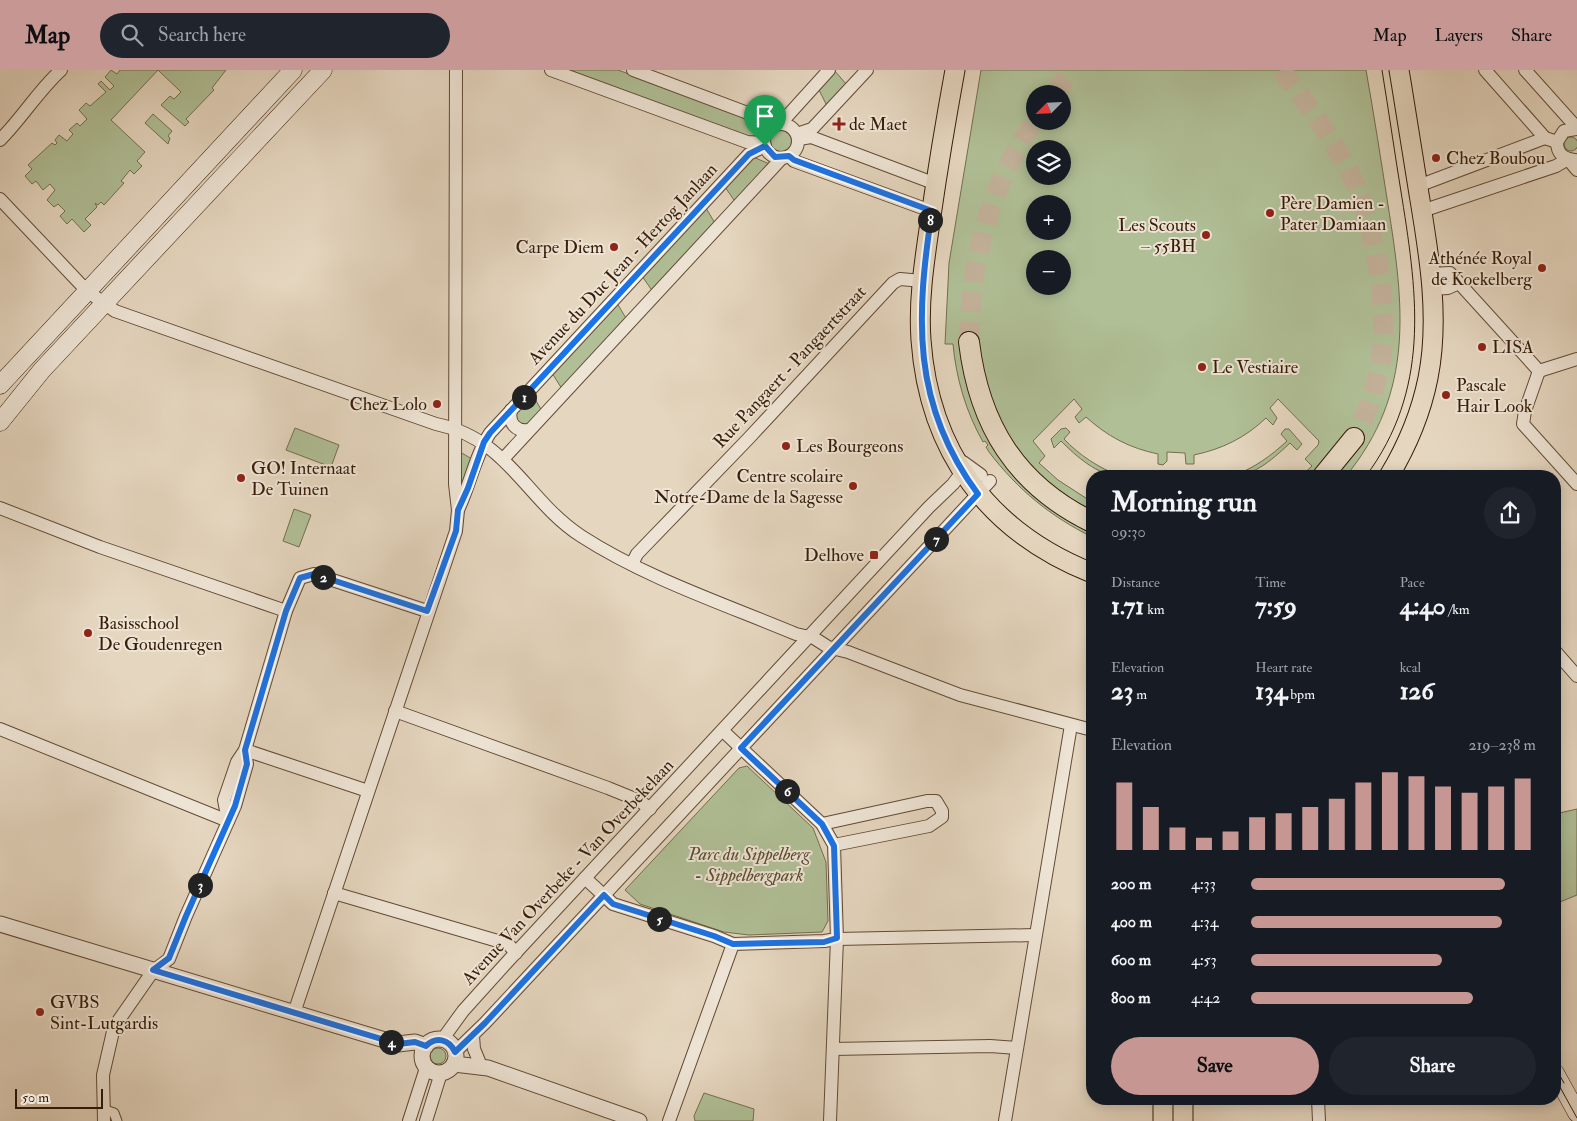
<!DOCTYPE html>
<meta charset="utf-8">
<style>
body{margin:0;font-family:"IM FELL Double Pica",serif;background:#20242c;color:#f1f3f6;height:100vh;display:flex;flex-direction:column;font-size:19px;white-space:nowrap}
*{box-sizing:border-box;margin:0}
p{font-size:16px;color:#9ea1a6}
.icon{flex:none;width:28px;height:28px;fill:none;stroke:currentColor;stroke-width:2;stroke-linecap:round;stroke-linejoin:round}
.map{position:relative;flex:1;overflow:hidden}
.panel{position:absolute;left:1086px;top:400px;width:475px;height:635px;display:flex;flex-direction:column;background:#171b24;border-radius:20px;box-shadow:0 2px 12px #0003}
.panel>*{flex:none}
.needle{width:32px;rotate:246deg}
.buttons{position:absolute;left:1026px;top:15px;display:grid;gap:10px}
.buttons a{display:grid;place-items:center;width:45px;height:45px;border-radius:50%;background:#171b24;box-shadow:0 2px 12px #0003;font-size:25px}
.scale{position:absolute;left:15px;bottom:12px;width:88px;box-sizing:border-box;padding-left:5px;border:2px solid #371c07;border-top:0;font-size:14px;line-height:18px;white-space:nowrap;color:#371c07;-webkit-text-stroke:4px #eee4d5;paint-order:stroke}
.pin{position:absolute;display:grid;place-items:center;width:42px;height:42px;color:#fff;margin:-51px -21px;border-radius:50% 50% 50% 0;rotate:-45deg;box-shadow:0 0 5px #0007}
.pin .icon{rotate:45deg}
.km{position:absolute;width:25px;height:25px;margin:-12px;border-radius:50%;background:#222;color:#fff;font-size:14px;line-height:25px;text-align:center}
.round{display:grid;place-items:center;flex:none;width:52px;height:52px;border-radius:26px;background:#20242c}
.summary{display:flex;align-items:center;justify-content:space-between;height:85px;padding:0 25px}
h1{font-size:28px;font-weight:800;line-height:38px}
.figures{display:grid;grid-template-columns:repeat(3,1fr);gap:8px;height:85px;padding:5px 25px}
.figures div{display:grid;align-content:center}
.figures b{font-size:25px;font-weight:800}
.figures small{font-size:14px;font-weight:400}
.figures p{font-size:14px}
.chart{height:140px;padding:10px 25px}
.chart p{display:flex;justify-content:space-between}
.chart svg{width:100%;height:90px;margin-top:5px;stroke:#c59692;stroke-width:6}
.cta{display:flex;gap:10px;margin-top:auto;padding:10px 25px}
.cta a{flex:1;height:58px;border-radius:30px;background:#c59692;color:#111;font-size:20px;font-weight:800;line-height:58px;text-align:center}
.cta a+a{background:#20242c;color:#f1f3f6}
ul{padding:0 25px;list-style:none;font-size:16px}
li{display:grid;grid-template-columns:80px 60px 1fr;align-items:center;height:38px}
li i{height:12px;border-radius:6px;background:#c59692}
header{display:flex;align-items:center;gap:30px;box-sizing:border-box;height:70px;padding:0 25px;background:#c59692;color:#111}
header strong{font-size:24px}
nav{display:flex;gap:28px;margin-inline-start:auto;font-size:18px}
.search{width:350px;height:45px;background:#20242c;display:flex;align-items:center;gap:12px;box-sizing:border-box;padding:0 18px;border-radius:28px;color:#9ea1a6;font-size:19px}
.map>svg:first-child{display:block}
</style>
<header>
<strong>Map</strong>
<div class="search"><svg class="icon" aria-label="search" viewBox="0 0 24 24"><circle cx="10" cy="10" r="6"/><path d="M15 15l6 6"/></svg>Search here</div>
<nav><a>Map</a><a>Layers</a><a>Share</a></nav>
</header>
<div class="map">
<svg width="1577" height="1051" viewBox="0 0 1577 1051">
<rect width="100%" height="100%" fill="#e5d6bf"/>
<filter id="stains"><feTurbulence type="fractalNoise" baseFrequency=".004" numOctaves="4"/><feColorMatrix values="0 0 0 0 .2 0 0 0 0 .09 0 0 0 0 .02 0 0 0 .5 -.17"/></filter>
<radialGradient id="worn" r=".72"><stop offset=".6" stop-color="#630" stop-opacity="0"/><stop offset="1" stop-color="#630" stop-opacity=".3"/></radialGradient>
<g fill="#b0bf96" stroke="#746e4e" fill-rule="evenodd">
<path d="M 111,0 L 117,4 L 120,0 L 226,0 L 212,18 L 214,20 L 186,49 L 189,52 L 185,56 L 161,35 L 170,26 L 174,29 L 181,22 L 158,0 L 111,50 L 145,82 L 137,91 L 142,96 L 134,104 L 130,100 L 121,111 L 124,113 L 104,135 L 101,132 L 98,135 L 95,133 L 97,137 L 85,149 L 91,155 L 84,162 L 72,149 L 67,154 L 60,146 L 65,141 L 58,134 L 54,137 L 47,130 L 55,120 L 50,114 L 43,120 L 36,111 L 32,114 L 25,106 L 32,99 L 28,95 L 52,73 L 55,75 L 57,73 L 55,70 L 59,65 L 67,71 L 73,64 L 69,60 L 77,53 L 80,56 L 87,49 L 79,40 L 86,33 L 90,36 L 106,22 L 98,14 L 101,11 L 110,20 L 114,16 L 105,7 Z"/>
<path d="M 563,0 L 618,0 L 764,54 L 750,70 Z"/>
<path d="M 834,0 L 847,15 L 827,36 L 818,18 Z"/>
<path d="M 981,0 L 1366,0 C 1374,45 1381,90 1388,135 C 1404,235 1415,322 1346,406 L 1301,406 L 1312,396 L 1305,389 L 1318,375 L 1319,371 L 1278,329 L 1270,338 L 1277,348 L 1273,355 L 1266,348 C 1245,368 1222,379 1194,385 L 1194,394 L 1186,394 L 1185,383 L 1167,382 L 1167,391 L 1163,395 L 1158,394 L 1158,384 C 1129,378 1107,366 1086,347 L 1079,353 L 1075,347 L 1082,339 L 1074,329 L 1033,371 L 1045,386 L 1039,393 L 1058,410 L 1092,432 L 1092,444 L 1064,428 L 980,345 L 1092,460 L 1092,467 C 1050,446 1018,420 989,382 L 986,377 L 988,375 L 985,371 L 983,372 C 966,342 956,308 953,274 L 945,274 L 949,193 ZM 1035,24 L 1062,24 L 1062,51 L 1035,51 ZM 1035,79 L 1062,79 L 1062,106 L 1035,106 ZM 1035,134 L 1062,134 L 1062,161 L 1035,161 ZM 1035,189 L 1062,189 L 1062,216 L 1035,216 Z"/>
<path d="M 153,44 L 172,61 L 168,66 L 170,68 L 168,74 L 145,53 Z"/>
<circle cx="781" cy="71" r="11"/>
<circle cx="1571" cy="74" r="7"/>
<path d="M 753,87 L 772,95 L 736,133 L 725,117 Z"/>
<path d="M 706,138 L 716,155 L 653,222 L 642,206 Z"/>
<path d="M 617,233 L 627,250 L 562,319 L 552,303 Z"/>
<path d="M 532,324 L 542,341 L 528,356 L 519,356 L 514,344 Z"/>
<path d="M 295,358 L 339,375 L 331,397 L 286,380 Z"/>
<path d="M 1066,358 L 1070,362 L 1064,369 C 1079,385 1099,398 1120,406 C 1098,406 1076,386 1061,371 L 1054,378 L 1051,369 L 1061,359 Z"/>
<path d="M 1285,359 L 1289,359 L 1302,374 L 1297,380 L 1290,373 C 1275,387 1255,406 1233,406 C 1254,398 1271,386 1287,371 L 1281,364 Z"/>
<path d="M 460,382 L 472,389 L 463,416 L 459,414 Z"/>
<path d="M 294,439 L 311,445 L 299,477 L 283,471 Z"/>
<path d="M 747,696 L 813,758 L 826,792 L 828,851 L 822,862 L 749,865 L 724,862 L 640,834 L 625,820 L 739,698 Z"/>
<path d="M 1577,739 L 1577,825 L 1555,834 L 1555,744 Z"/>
<circle cx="438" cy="986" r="8"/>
<path d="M 704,1023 L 754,1039 L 753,1051 L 695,1051 L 694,1046 Z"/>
</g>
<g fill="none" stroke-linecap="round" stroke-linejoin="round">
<g stroke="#c2b19a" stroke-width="20" stroke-dasharray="20 10" stroke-linecap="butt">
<path d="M 1281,0 C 1305,31 1329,63 1347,97 C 1374,149 1389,231 1381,289 C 1377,317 1367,343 1354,368"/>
<path d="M 1054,24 L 1072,0"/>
<path d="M 969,272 C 971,189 988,119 1035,50"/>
</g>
<defs>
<path id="pedestrian" d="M 105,1040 L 114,1043 L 117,1051"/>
<g id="minor">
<path d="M 551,0 L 747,72 L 764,73"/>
<path d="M 633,0 L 769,51 L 774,55"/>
<path d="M 1485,0 L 1545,68 L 1557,72"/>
<path d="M 1525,0 L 1577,58"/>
<path d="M 781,53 L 829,0"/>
<circle cx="781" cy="71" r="17"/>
<path d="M 797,64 L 812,59 L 867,0"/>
<path d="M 799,69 L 811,67 L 936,114"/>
<path d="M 0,70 C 22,48 38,21 61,0"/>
<path d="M 789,86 L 794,91 L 931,141"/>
<path d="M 1575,90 C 1563,89 1557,83 1557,72 L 1564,61 L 1577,59"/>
<path d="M 1418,116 L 1545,68"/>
<path d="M 0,129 L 87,221 L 115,241 L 436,354 C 509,369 525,429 581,466 C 646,508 724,534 796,564 L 814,568 L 828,577 L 848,582 L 960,625 L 1092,660"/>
<path d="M 1422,141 L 1556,96 L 1568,89 L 1577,100"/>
<path d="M 1430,204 L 1450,203 L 1539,301"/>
<path d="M 1431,219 L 1448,218 L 1459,213"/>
<path d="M 1539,301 L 1525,341 L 1523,354 L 1577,414"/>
<path d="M 1539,301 L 1577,289"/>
<path d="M 511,340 C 508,353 516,362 529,360"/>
<path d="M 504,388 L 782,88"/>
<path d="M 963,392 L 981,405"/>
<path d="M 0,438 L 100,477 L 286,541"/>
<path d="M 458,440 C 470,415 475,386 490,363 L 749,84 L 765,76"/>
<path d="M 632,494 L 637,484 L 748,369 L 893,213 L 900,209 L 922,211"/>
<path d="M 1555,581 L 1577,606"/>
<path d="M 395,641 L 608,718 L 640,731 L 650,739"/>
<path d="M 0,659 L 228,751"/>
<path d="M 723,661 L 822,754 L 834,775 L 837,869 L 830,1051"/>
<path d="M 245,680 L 368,721"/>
<path d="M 228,751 L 224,730 L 237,692 L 245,680 L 286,541 L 300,508 L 314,504 L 427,541"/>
<path d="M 822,754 L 927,731 L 936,731 L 942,741 L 942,747 L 929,756 L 834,775"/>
<path d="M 585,808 L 613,834 L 714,866 L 733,874 L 824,871 L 837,869 L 1035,865"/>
<path d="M 334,823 L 508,874 L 516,883"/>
<path d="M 294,943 L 456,461 L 458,440 L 455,414 L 456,0"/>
<path d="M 473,966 L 474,979 L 479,991"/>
<path d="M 442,970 L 463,941 L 509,890 L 929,437 L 953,414 L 966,397 L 969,397"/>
<path d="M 833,979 L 990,976 L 1017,978"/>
<path d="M 455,982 L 485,953 L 990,411"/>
<path d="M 1318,1029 L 1319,1051"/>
<path d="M 104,1051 L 103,1005 L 114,957 L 153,901 L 169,889 L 186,846 L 235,736 L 247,694 L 245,680"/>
<path d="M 409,1051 L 426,998"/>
<path d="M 426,1051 L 441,1003"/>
<path d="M 669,1051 L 733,874"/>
<path d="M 1005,1051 L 1071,655"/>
</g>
<g id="tertiary">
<path d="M 0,854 L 398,974 L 415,972 L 426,976"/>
<circle cx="439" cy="986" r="17"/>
<path d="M 454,994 L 488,998 L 639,1051"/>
</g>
<g id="secondary">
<path d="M 0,315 L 293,0"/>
<path d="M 0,352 L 42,300 L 323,0"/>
<path d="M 1555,1003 L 1577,1043"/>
</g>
<g id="primary">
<path d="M 955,0 C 946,49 938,97 931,146 C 925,187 918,229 921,270 C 929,382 989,462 1092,503"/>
<path d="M 1389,406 C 1407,376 1421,343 1428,308 C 1440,248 1429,184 1419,124 C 1412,82 1406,41 1399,0"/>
<path d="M 1183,1029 L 1183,1051"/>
<path d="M 1163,1051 L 1163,1029"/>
</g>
<g id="trunk">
<path d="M 969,272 C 979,355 1016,415 1092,452"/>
<path d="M 1323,406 L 1354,368"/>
</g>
</defs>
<use href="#pedestrian" stroke="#624a35" stroke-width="11"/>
<use href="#minor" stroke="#624a35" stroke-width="14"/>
<use href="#tertiary" stroke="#624a35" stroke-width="17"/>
<use href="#secondary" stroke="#371c07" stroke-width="19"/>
<use href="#primary" stroke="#371c07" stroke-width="21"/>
<use href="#trunk" stroke="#371c07" stroke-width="22"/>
<use href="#pedestrian" stroke="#eee4d5" stroke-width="9"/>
<use href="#minor" stroke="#eee4d5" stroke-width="12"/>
<use href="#tertiary" stroke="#eee4d5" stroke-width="15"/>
<use href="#secondary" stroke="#eee4d5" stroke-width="18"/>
<use href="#primary" stroke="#e5d6bf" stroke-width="19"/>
<use href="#trunk" stroke="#e5d6bf" stroke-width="20"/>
<g stroke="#371c07" stroke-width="1">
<path d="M 1366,406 C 1430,320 1418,228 1402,128 C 1395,85 1389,43 1382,0"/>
<path d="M 1555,997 L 1564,1013"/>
<path d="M 1555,1008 L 1577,1048"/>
</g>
</g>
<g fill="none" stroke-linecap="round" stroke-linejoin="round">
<defs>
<path id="route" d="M 765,76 L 775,87 L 789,86 L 794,90 L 932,141 C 916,246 911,334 978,424 L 741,678 L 822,754 L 834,776 L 837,868 L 824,872 L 733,874 L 714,866 L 613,834 L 604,825 L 485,953 L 455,982 C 449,969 436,966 426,976 L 415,972 L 398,974 L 153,900 L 169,888 L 186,846 L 235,736 L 247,694 L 245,680 L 286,541 L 300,508 L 314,504 L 427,541 L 456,461 L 458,440 L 468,418 L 484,372 L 490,363 L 749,84 Z"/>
</defs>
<use href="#route" stroke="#fff" stroke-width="10"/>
<use href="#route" stroke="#1a73e8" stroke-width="6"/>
</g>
<g fill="#8f2418" stroke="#eee4d5" stroke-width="2">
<path d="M836.5 46.5h5v5h5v5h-5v5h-5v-5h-5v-5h5z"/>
<circle cx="1436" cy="88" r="5"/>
<circle cx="1270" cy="143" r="5"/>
<circle cx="1206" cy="165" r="5"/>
<circle cx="614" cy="177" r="5"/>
<circle cx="1542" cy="198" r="5"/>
<circle cx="1482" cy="277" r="5"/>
<circle cx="1202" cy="297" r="5"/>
<circle cx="1446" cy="325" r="5"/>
<circle cx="437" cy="334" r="5"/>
<circle cx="786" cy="376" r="5"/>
<circle cx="241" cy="408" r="5"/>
<circle cx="853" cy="416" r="5"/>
<rect x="869" y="480" width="10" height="10" rx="2.5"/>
<circle cx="88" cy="563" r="5"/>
<circle cx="40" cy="942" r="5"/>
</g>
<g text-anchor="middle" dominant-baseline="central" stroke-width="4" stroke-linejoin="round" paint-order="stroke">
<g font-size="18" fill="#371c07" stroke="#eee4d5" text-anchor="start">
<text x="849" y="54">de Maet</text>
<text x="1446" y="88">Chez Boubou</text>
<text x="1280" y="133">Père Damien -<tspan x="1280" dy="21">Pater Damiaan</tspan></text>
<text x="1196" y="155" text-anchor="end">Les Scouts<tspan x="1196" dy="21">– 55BH</tspan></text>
<text x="604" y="177" text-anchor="end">Carpe Diem</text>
<text x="1532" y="188" text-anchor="end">Athénée Royal<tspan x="1532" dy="21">de Koekelberg</tspan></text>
<text x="1492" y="277">LISA</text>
<text x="1212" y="297">Le Vestiaire</text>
<text x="1456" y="315">Pascale<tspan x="1456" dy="21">Hair Look</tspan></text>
<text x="427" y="334" text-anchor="end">Chez Lolo</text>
<text x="796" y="376">Les Bourgeons</text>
<text x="251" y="398">GO! Internaat<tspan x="251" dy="21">De Tuinen</tspan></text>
<text x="843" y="406" text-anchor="end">Centre scolaire<tspan x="843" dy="21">Notre-Dame de la Sagesse</tspan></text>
<text x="864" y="485" text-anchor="end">Delhove</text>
<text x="98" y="553">Basisschool<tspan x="98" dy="21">De Goudenregen</tspan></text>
<text x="50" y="932">GVBS<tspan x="50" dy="21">Sint-Lutgardis</tspan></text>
</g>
<g font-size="18" fill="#371c07" stroke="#eee4d5">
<text transform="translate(623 194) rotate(-47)">Avenue du Duc Jean - Hertog Janlaan</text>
<text transform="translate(790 297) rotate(-47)">Rue Pangaert - Pangaertstraat</text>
<text transform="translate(568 802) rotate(-47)">Avenue Van Overbeke - Van Overbekelaan</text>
</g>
<g font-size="18" font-style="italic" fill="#5b4d32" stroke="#eee4d5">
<text x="749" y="784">Parc du Sippelberg<tspan x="749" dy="21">- Sippelbergpark</tspan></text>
</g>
</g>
<rect width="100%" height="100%" filter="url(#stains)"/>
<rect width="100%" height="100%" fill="url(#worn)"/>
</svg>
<div class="buttons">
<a><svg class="needle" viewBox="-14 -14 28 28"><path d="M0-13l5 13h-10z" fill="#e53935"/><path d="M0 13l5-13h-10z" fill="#9ea1a6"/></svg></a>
<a><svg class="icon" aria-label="layers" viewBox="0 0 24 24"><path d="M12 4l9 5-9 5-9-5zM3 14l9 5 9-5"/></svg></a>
<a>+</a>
<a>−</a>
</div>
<div class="scale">50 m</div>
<div class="pin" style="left:765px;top:76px;background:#1e9e55"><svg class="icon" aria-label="arrive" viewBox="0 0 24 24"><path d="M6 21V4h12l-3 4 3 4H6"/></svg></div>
<b class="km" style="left:524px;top:327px">1</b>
<b class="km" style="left:323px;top:507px">2</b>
<b class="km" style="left:200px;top:815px">3</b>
<b class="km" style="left:391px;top:972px">4</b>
<b class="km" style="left:659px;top:849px">5</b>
<b class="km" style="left:787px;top:721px">6</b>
<b class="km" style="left:936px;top:469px">7</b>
<b class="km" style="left:930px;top:150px">8</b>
<section class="panel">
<div class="summary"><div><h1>Morning run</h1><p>09:30</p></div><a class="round"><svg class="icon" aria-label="share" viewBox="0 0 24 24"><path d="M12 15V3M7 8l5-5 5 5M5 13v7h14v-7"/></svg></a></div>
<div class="figures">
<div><p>Distance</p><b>1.71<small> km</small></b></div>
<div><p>Time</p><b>7:59</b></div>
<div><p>Pace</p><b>4:40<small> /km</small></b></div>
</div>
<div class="figures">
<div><p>Elevation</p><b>23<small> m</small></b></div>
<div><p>Heart rate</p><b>134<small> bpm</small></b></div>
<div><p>kcal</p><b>126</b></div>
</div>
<div class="chart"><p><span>Elevation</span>219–238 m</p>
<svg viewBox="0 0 160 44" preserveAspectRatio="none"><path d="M5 44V11M15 44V23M25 44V33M35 44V38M45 44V35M55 44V28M65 44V26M75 44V23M85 44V19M95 44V11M105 44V6M115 44V8M125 44V13M135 44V16M145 44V13M155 44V9"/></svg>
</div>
<ul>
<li><b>200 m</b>4:33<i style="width:89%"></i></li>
<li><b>400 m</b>4:34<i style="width:88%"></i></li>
<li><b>600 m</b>4:53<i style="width:67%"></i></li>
<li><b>800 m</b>4:42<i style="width:78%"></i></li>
</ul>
<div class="cta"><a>Save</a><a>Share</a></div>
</section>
</div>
